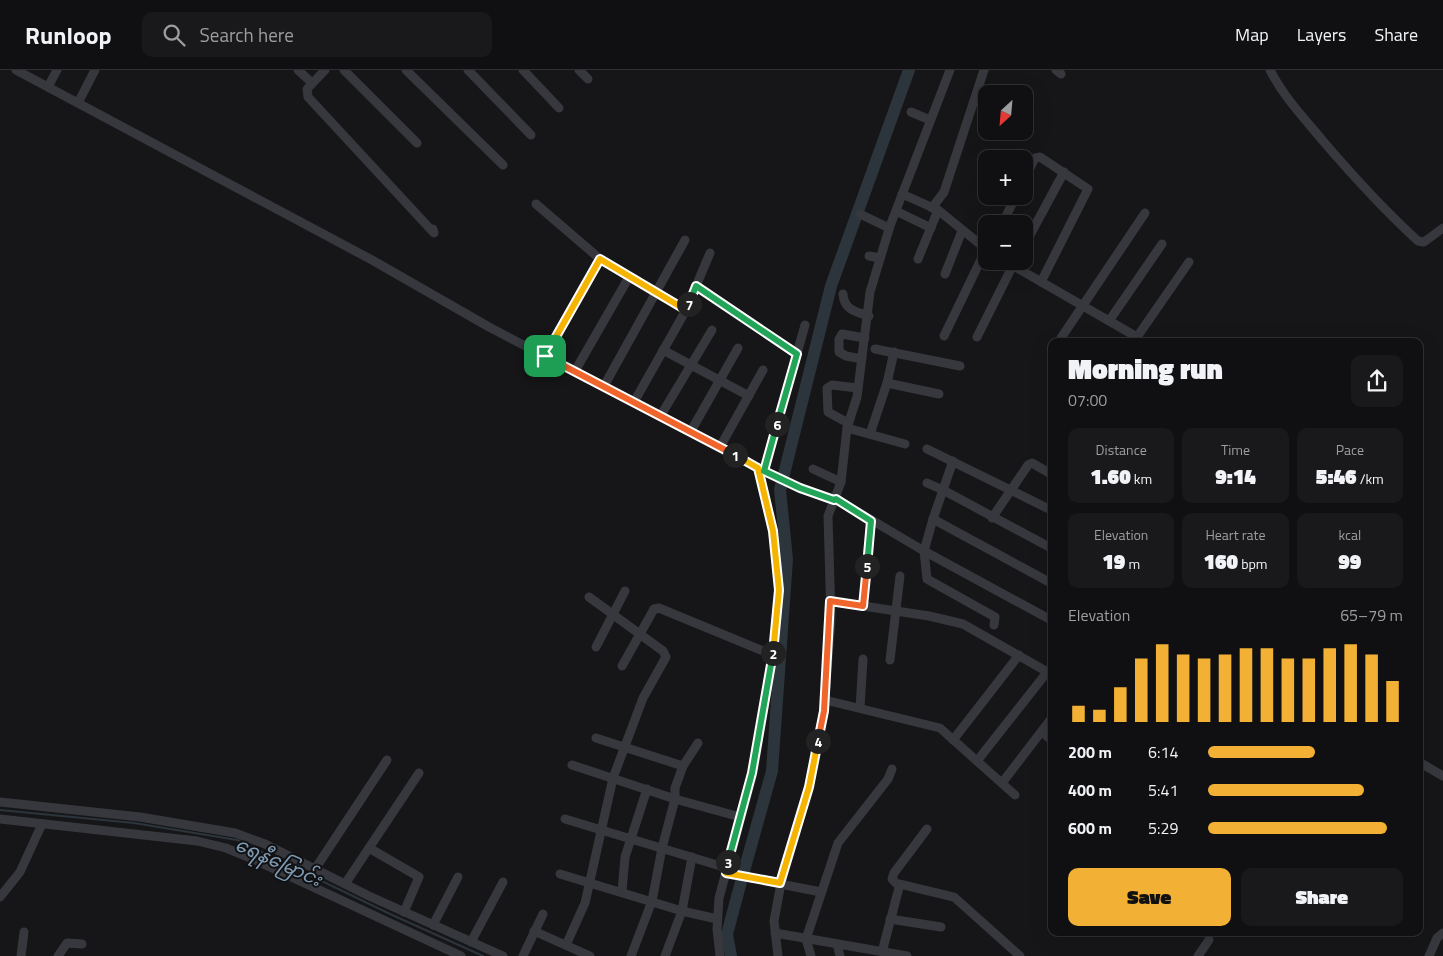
<!DOCTYPE html>
<meta charset="utf-8">
<style>
body{margin:0;font-family:"Titillium Web","Noto Sans Myanmar",sans-serif;background:#19191b;color:#f1f3f6;height:100vh;display:flex;flex-direction:column;font-size:19px;white-space:nowrap}
*{box-sizing:border-box;margin:0}
p{font-size:16px;color:#9c9d9f}
.icon{flex:none;width:28px;height:28px;fill:none;stroke:currentColor;stroke-width:2;stroke-linecap:round;stroke-linejoin:round}
.map{position:relative;flex:1;overflow:hidden}
.panel{position:absolute;left:1048px;top:268px;width:375px;height:598px;display:flex;flex-direction:column;background:#101012;border-radius:10px;box-shadow:0 5px 20px #0002,0 0 0 1px #303032}
.panel>*{flex:none}
.needle{width:32px;rotate:206deg}
.tools{position:absolute;left:978px;top:15px;display:grid;gap:10px}
.tools a{display:grid;place-items:center;width:55px;height:55px;border-radius:10px;background:#101012;box-shadow:0 5px 20px #0002,0 0 0 1px #303032;font-size:25px}
.pin{position:absolute;display:grid;place-items:center;width:42px;height:42px;color:#fff;margin:-21px;border-radius:10px;box-shadow:0 2px 8px #0006}
.km{position:absolute;width:25px;height:25px;margin:-12px;border-radius:50%;background:#222;color:#fff;font-size:14px;line-height:25px;text-align:center}
.round{display:grid;place-items:center;flex:none;width:52px;height:52px;border-radius:10px;background:#19191b}
.headline{display:flex;align-items:center;justify-content:space-between;height:85px;padding:0 20px}
h1{font-size:28px;font-weight:800;line-height:38px}
.figures{display:grid;grid-template-columns:repeat(3,1fr);gap:8px;height:85px;padding:5px 20px}
.figures div{display:grid;align-content:center;border-radius:10px;background:#19191b;text-align:center}
.figures b{font-size:21px;font-weight:800}
.figures small{font-size:14px;font-weight:400}
.figures p{font-size:14px}
.chart{height:140px;padding:10px 20px}
.chart p{display:flex;justify-content:space-between}
.chart svg{width:100%;height:90px;margin-top:5px;stroke:#f2b134;stroke-width:6}
.cta{display:flex;gap:10px;margin-top:auto;padding:10px 20px}
.cta a{flex:1;height:58px;border-radius:10px;background:#f2b134;color:#111;font-size:20px;font-weight:800;line-height:58px;text-align:center}
.cta a+a{background:#19191b;color:#f1f3f6}
ul{padding:0 20px;list-style:none;font-size:16px}
li{display:grid;grid-template-columns:80px 60px 1fr;align-items:center;height:38px}
li i{height:12px;border-radius:6px;background:#f2b134}
header{display:flex;align-items:center;gap:30px;box-sizing:border-box;height:70px;padding:0 25px;background:#101012;border-bottom:1px solid #303032}
header strong{font-size:24px}
nav{display:flex;gap:28px;margin-inline-start:auto;font-size:18px}
.search{width:350px;height:45px;background:#19191b;display:flex;align-items:center;gap:12px;box-sizing:border-box;padding:0 18px;border-radius:10px;color:#9c9d9f;font-size:19px}
.map>svg:first-child{display:block}
</style>
<header>
<strong>Runloop</strong>
<div class="search"><svg class="icon" aria-label="search" viewBox="0 0 24 24"><circle cx="10" cy="10" r="6"/><path d="M15 15l6 6"/></svg>Search here</div>
<nav><a>Map</a><a>Layers</a><a>Share</a></nav>
</header>
<div class="map">
<svg width="1443" height="886" viewBox="0 0 1443 886">
<rect width="100%" height="100%" fill="#161618"/>
<g fill="none" stroke-linecap="round" stroke-linejoin="round">
<path stroke="#2c353c" stroke-width="2" d="M 0,740 L 134,753 L 237,770 L 390,844 L 483,886"/>
<g stroke="#2c353c" stroke-width="12">
<path d="M 744,801 L 772,701 L 787,489 L 780,420 L 831,216 L 909,0"/>
<path d="M 731,886 L 727,864 L 741,812"/>
</g>
<g stroke="#37383d" stroke-width="9">
<path d="M 16,0 L 372,190 L 489,257 L 758,398 L 800,418 L 835,431"/>
<path d="M 298,0 L 312,13"/>
<path d="M 325,0 L 307,19 L 308,27 L 434,163 L 433,159"/>
<path d="M 344,0 L 417,73"/>
<path d="M 406,0 L 503,95"/>
<path d="M 468,0 L 531,65"/>
<path d="M 523,0 L 559,38"/>
<path d="M 579,0 L 588,9"/>
<path d="M 1056,0 L 1061,4"/>
<path d="M 1270,0 C 1283,26 1304,48 1323,71 C 1353,106 1384,140 1418,171 L 1424,172 L 1443,158"/>
<path d="M 48,17 L 57,0"/>
<path d="M 78,33 L 95,0"/>
<path d="M 911,42 L 930,50"/>
<path d="M 1024,110 L 1035,88 L 1040,87 L 1088,119 L 1041,212"/>
<path d="M 902,124 L 938,140 L 986,179"/>
<path d="M 536,134 L 600,189 L 686,240"/>
<path d="M 932,138 L 944,122 L 984,0"/>
<path d="M 896,141 L 931,158"/>
<path d="M 860,144 L 889,158"/>
<path d="M 1002,154 L 1016,126"/>
<path d="M 1024,176 L 1064,102"/>
<path d="M 869,186 L 880,188"/>
<path d="M 918,189 L 938,140"/>
<path d="M 1005,191 L 1137,267 L 1189,192"/>
<path d="M 945,204 L 962,161"/>
<path d="M 696,216 L 797,284"/>
<path d="M 843,224 C 844,240 856,242 869,246"/>
<path d="M 1109,251 L 1162,174"/>
<path d="M 944,266 L 986,179"/>
<path d="M 977,267 L 1015,191"/>
<path d="M 1061,268 L 1145,143"/>
<path d="M 875,279 L 960,296"/>
<path d="M 663,280 L 749,326"/>
<path d="M 545,286 L 600,189"/>
<path d="M 862,289 L 846,286 L 839,282 L 839,269 L 842,264 L 865,268"/>
<path d="M 575,301 L 629,207"/>
<path d="M 887,313 L 939,324"/>
<path d="M 604,316 L 685,170"/>
<path d="M 634,332 L 686,240 L 710,183"/>
<path d="M 661,345 L 712,260"/>
<path d="M 848,353 L 828,342 L 827,318 L 832,315 L 858,318"/>
<path d="M 847,358 L 905,374"/>
<path d="M 691,361 L 738,278"/>
<path d="M 870,364 L 887,313 L 894,282"/>
<path d="M 720,377 L 763,300"/>
<path d="M 927,379 L 1051,440"/>
<path d="M 813,399 L 841,412"/>
<path d="M 764,401 L 805,255"/>
<path d="M 927,413 L 943,420 L 953,391"/>
<path d="M 836,429 L 924,481 L 927,509 L 995,547 L 994,555"/>
<path d="M 992,448 L 1028,395 L 1032,393 L 1051,404"/>
<path d="M 933,449 L 943,420 L 1051,478"/>
<path d="M 1051,513 L 933,449 L 924,481 L 1051,550"/>
<path d="M 830,531 L 929,546 L 963,554 L 1051,604"/>
<path d="M 863,536 L 871,451"/>
<path d="M 596,577 L 625,521"/>
<path d="M 890,590 L 900,506"/>
<path d="M 622,596 L 654,539 L 659,538 L 773,585"/>
<path d="M 825,630 L 940,658 L 1015,725"/>
<path d="M 860,638 L 863,589"/>
<path d="M 1042,662 L 1051,670"/>
<path d="M 596,668 L 683,696"/>
<path d="M 953,670 L 1019,585"/>
<path d="M 977,691 L 1048,601"/>
<path d="M 1419,692 L 1443,706"/>
<path d="M 572,695 L 675,729 L 740,747"/>
<path d="M 1002,713 L 1051,649"/>
<path d="M 0,732 L 140,747 L 235,763 L 265,774 L 369,826 L 503,886"/>
<path d="M 0,749 L 197,771 L 226,778 L 253,789 L 461,886"/>
<path d="M 565,749 L 727,798"/>
<path d="M 369,778 L 419,807 L 404,842"/>
<path d="M 315,799 L 387,690"/>
<path d="M 725,803 L 821,822"/>
<path d="M 560,804 L 682,841 L 717,849"/>
<path d="M 345,814 L 419,703"/>
<path d="M 899,816 L 892,809 L 894,803 L 927,759"/>
<path d="M 622,821 L 625,787 L 647,719"/>
<path d="M 0,827 L 20,802 L 42,754"/>
<path d="M 890,849 L 941,857"/>
<path d="M 433,855 L 458,807"/>
<path d="M 534,861 L 590,886"/>
<path d="M 775,863 L 907,886"/>
<path d="M 471,872 L 503,812"/>
<path d="M 837,874 L 840,886"/>
<path d="M 566,875 L 585,833 L 613,708 L 643,628 L 666,587 L 663,581 L 589,527"/>
<path d="M 882,882 L 900,814 L 954,827 L 1020,886"/>
<path d="M 21,886 L 24,862"/>
<path d="M 58,886 L 67,873 L 82,874"/>
<path d="M 523,886 L 543,844"/>
<path d="M 631,886 L 652,831 L 662,778 L 675,729 L 675,718 L 683,696 L 698,673"/>
<path d="M 665,886 L 682,841 L 692,787"/>
<path d="M 720,886 L 717,859 L 719,828 L 753,703 L 773,585 L 779,519 L 773,461 L 758,398"/>
<path d="M 778,886 L 774,851 L 781,813 L 809,717 L 824,641 L 831,549 L 828,446 L 841,412 L 847,358 L 857,327 L 870,222 L 890,156 L 950,0"/>
<path d="M 811,886 L 806,869 L 838,773 L 888,709 L 892,699"/>
<path d="M 1198,886 L 1209,870"/>
<path d="M 1429,886 L 1437,868 L 1443,863"/>
</g>
</g>
<g fill="none" stroke-linecap="round" stroke-linejoin="round">
<defs>
<path id="split-1" d="M 545,286 L 735,385"/>
<path id="split-2" d="M 735,385 L 758,398 L 773,461 L 779,520 L 773,583"/>
<path id="split-3" d="M 728,792 L 752,703 L 773,583"/>
<path id="split-4" d="M 728,792 L 726,803 L 780,813 L 809,717 L 818,671"/>
<path id="split-5" d="M 818,671 L 824,641 L 830,531 L 863,536 L 867,496"/>
<path id="split-6" d="M 777,354 L 764,401 L 800,418 L 834,430 L 836,429 L 871,451 L 867,496"/>
<path id="split-7" d="M 689,234 L 696,216 L 797,284 L 777,354"/>
<path id="split-8" d="M 545,286 L 600,189 L 686,240 L 689,234"/>
</defs>
<use href="#split-1" stroke="#fff" stroke-width="10"/>
<use href="#split-2" stroke="#fff" stroke-width="10"/>
<use href="#split-3" stroke="#fff" stroke-width="10"/>
<use href="#split-4" stroke="#fff" stroke-width="10"/>
<use href="#split-5" stroke="#fff" stroke-width="10"/>
<use href="#split-6" stroke="#fff" stroke-width="10"/>
<use href="#split-7" stroke="#fff" stroke-width="10"/>
<use href="#split-8" stroke="#fff" stroke-width="10"/>
<use href="#split-1" stroke="#f0652b" stroke-width="6"/>
<use href="#split-2" stroke="#f5b400" stroke-width="6"/>
<use href="#split-3" stroke="#22a559" stroke-width="6"/>
<use href="#split-4" stroke="#f5b400" stroke-width="6"/>
<use href="#split-5" stroke="#f0652b" stroke-width="6"/>
<use href="#split-6" stroke="#22a559" stroke-width="6"/>
<use href="#split-7" stroke="#22a559" stroke-width="6"/>
<use href="#split-8" stroke="#f5b400" stroke-width="6"/>
</g>
<g text-anchor="middle" dominant-baseline="central" stroke-width="4" stroke-linejoin="round" paint-order="stroke">
<g font-size="19" font-style="italic" fill="#7f9bb3" stroke="#111113">
<text transform="translate(279 791) rotate(24)">ရေနီမြောင်း</text>
</g>
</g>
</svg>
<div class="tools">
<a><svg class="needle" viewBox="-14 -14 28 28"><path d="M0-13l5 13h-10z" fill="#e53935"/><path d="M0 13l5-13h-10z" fill="#9c9d9f"/></svg></a>
<a>+</a>
<a>−</a>
</div>
<div class="pin" style="left:545px;top:286px;background:#1e9e55"><svg class="icon" aria-label="arrive" viewBox="0 0 24 24"><path d="M6 21V4h12l-3 4 3 4H6"/></svg></div>
<b class="km" style="left:735px;top:385px">1</b>
<b class="km" style="left:773px;top:583px">2</b>
<b class="km" style="left:728px;top:792px">3</b>
<b class="km" style="left:818px;top:671px">4</b>
<b class="km" style="left:867px;top:496px">5</b>
<b class="km" style="left:777px;top:354px">6</b>
<b class="km" style="left:689px;top:234px">7</b>
<section class="panel">
<div class="headline"><div><h1>Morning run</h1><p>07:00</p></div><a class="round"><svg class="icon" aria-label="share" viewBox="0 0 24 24"><path d="M12 15V3M7 8l5-5 5 5M5 13v7h14v-7"/></svg></a></div>
<div class="figures">
<div><p>Distance</p><b>1.60<small> km</small></b></div>
<div><p>Time</p><b>9:14</b></div>
<div><p>Pace</p><b>5:46<small> /km</small></b></div>
</div>
<div class="figures">
<div><p>Elevation</p><b>19<small> m</small></b></div>
<div><p>Heart rate</p><b>160<small> bpm</small></b></div>
<div><p>kcal</p><b>99</b></div>
</div>
<div class="chart"><p><span>Elevation</span>65–79 m</p>
<svg viewBox="0 0 160 44" preserveAspectRatio="none"><path d="M5 44V36M15 44V38M25 44V27M35 44V13M45 44V6M55 44V11M65 44V13M75 44V11M85 44V8M95 44V8M105 44V13M115 44V13M125 44V8M135 44V6M145 44V11M155 44V24"/></svg>
</div>
<ul>
<li><b>200 m</b>6:14<i style="width:55%"></i></li>
<li><b>400 m</b>5:41<i style="width:80%"></i></li>
<li><b>600 m</b>5:29<i style="width:92%"></i></li>
</ul>
<div class="cta"><a>Save</a><a>Share</a></div>
</section>
</div>
